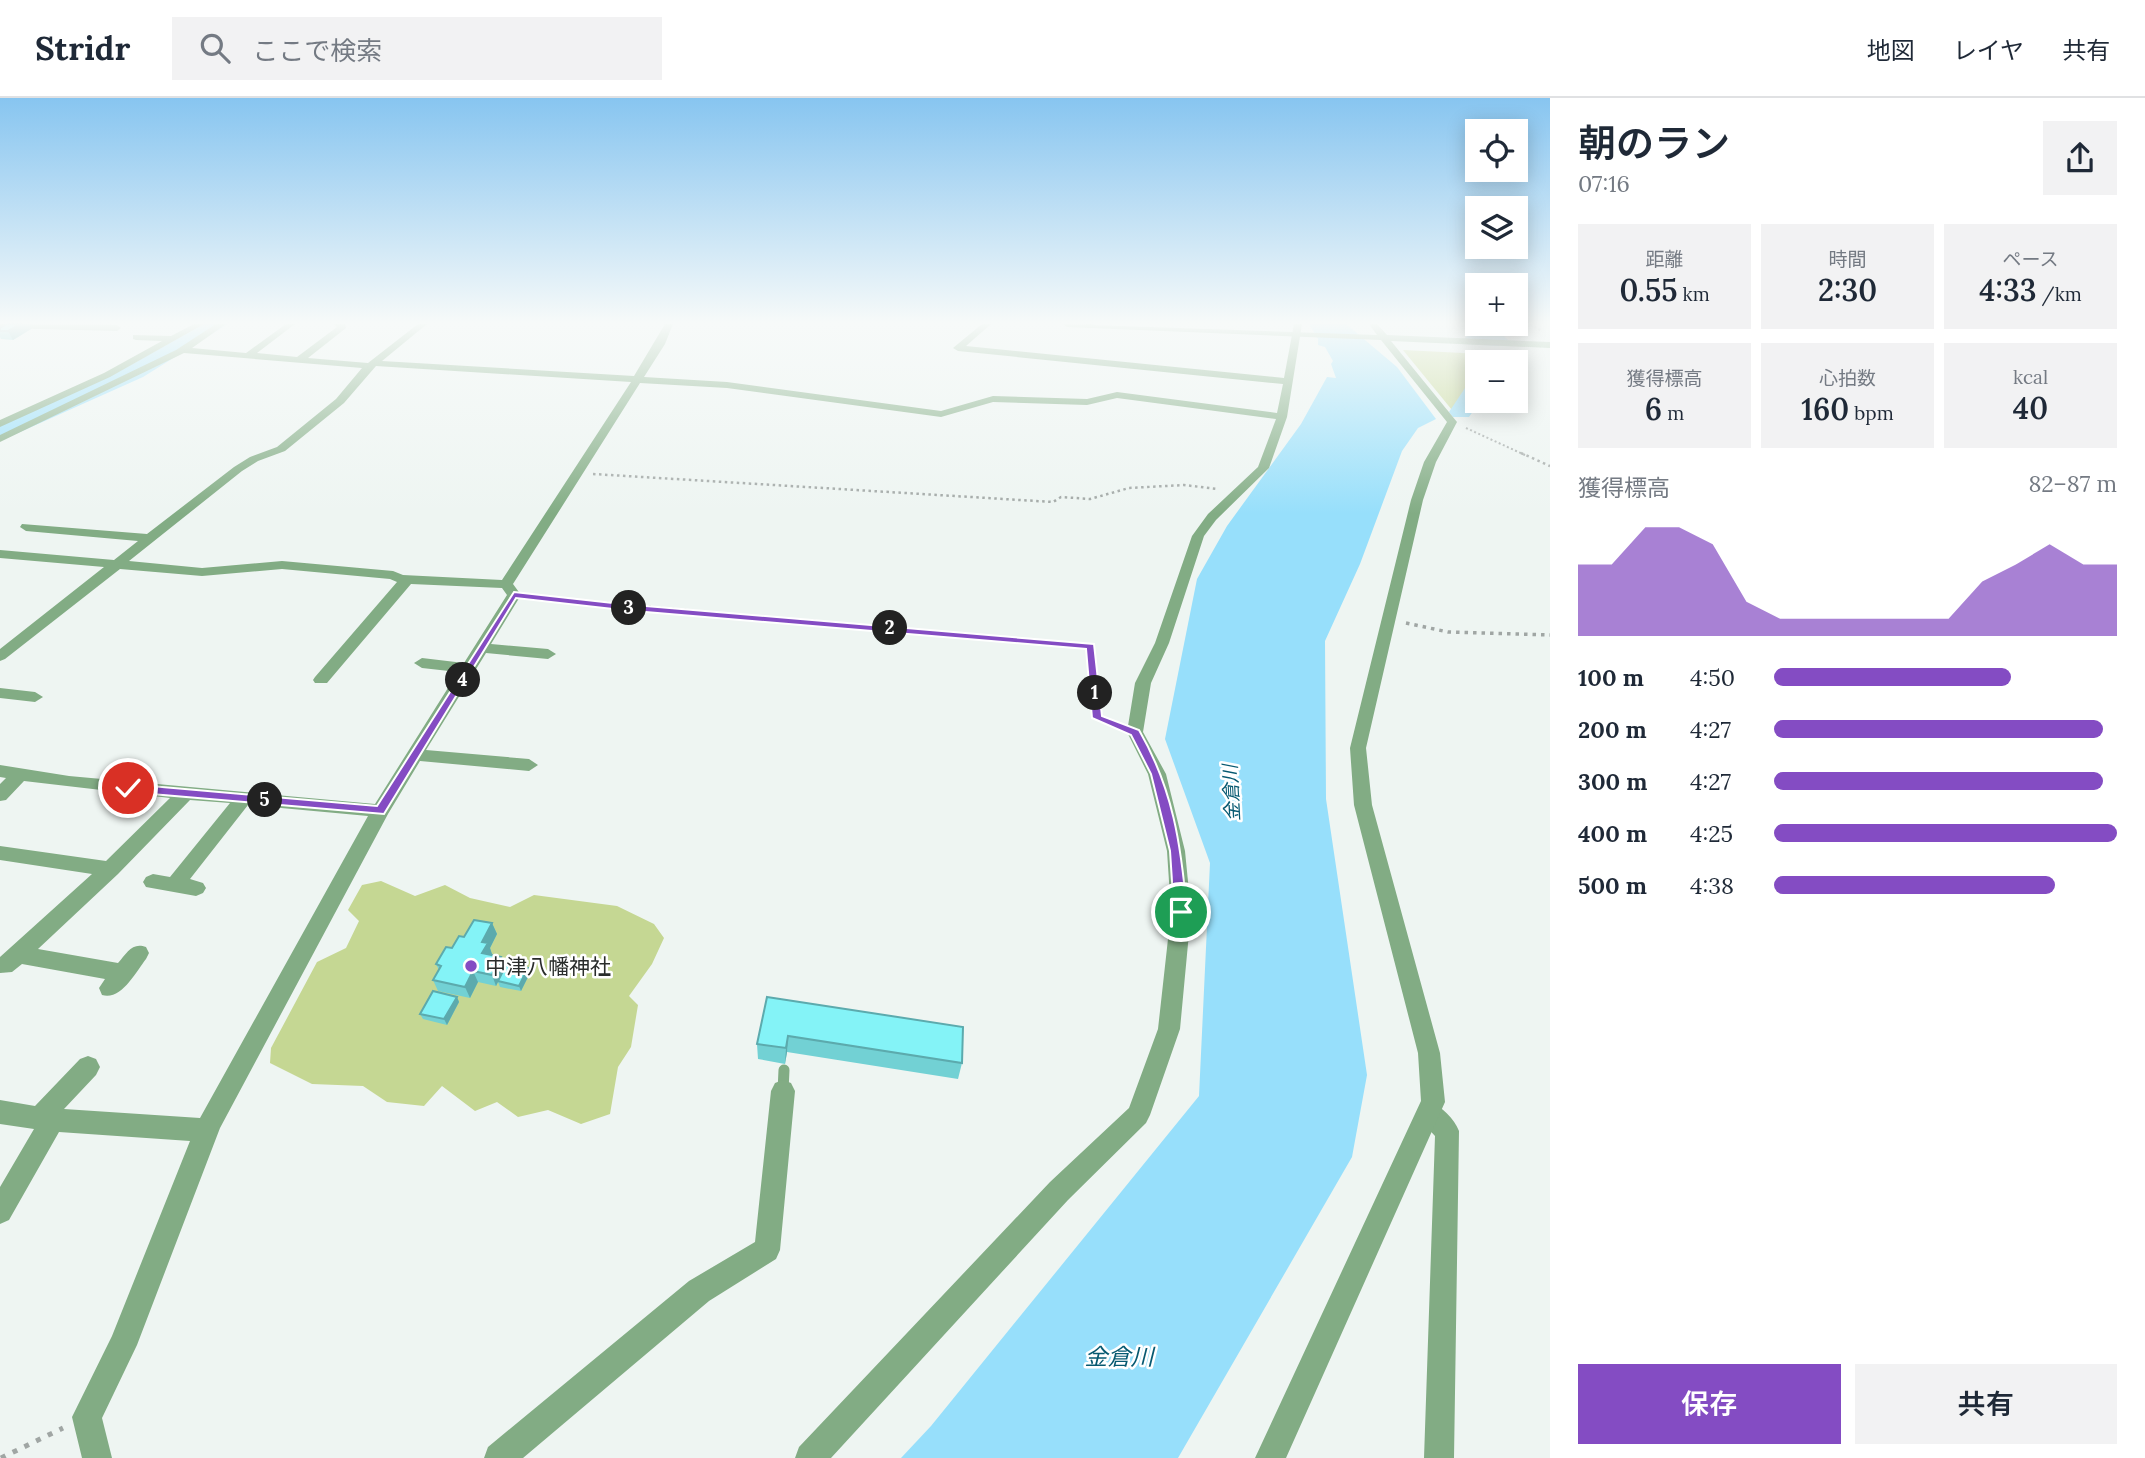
<!DOCTYPE html>
<html lang="ja">
<meta charset="utf-8">
<style>
body{margin:0;font-family:Lora,"Noto Sans JP",serif;background:#f2f2f3;color:#1f2937;height:100vh;display:flex;flex-direction:column;font-size:26px;white-space:nowrap}
*{box-sizing:border-box;margin:0}
p{font-size:23px;color:#747a83}
.icon{flex:none;width:38px;height:38px;fill:none;stroke:currentColor;stroke-width:2;stroke-linecap:round;stroke-linejoin:round}
.map{position:relative;flex:1;overflow:hidden}
.drawer{display:flex;flex-direction:column;background:#fff;width:595px}
.drawer>*{flex:none}
.fabs{position:absolute;left:1465px;top:21px;display:grid;gap:14px}
.fabs a{display:grid;place-items:center;width:63px;height:63px;border-radius:0px;background:#fff;box-shadow:0 4px 18px #0003;font-size:35px}
.pin{position:absolute;display:grid;place-items:center;width:60px;height:60px;color:#fff;margin:-30px;border:4px solid #fff;border-radius:50%;box-shadow:0 2px 7px #0007}
.km{position:absolute;width:35px;height:35px;margin:-18px;border-radius:50%;background:#222;color:#fff;font-size:19px;line-height:35px;text-align:center}
.round{display:grid;place-items:center;flex:none;width:74px;height:74px;border-radius:0px;background:#f2f2f3}
.overview{display:flex;align-items:center;justify-content:space-between;height:119px;padding:0 28px}
h1{font-size:38px;font-weight:600;line-height:52px}
.figures{display:grid;grid-template-columns:repeat(3,1fr);gap:10px;height:119px;padding:7px 28px}
.figures div{display:grid;align-content:center;border-radius:0px;background:#f2f2f3;text-align:center}
.figures b{font-size:30px;font-weight:600}
.figures small{font-size:19px;font-weight:400}
.figures p{font-size:19px}
.chart{height:196px;padding:14px 28px}
.chart p{display:flex;justify-content:space-between}
.chart svg{width:100%;height:126px;margin-top:7px;fill:#844cc3;opacity:.7}
.action{display:flex;gap:14px;margin-top:auto;padding:14px 28px}
.action a{flex:1;height:80px;border-radius:0px;background:#844cc3;color:#fff;font-size:28px;font-weight:600;line-height:80px;text-align:center}
.action a+a{background:#f2f2f3;color:#1f2937}
ul{padding:0 28px;list-style:none;font-size:23px}
li{display:grid;grid-template-columns:112px 84px 1fr;align-items:center;height:52px}
li i{height:18px;border-radius:9px;background:#844cc3}
header{display:flex;align-items:center;gap:42px;box-sizing:border-box;height:98px;padding:0 35px;background:#fff;border-bottom:2px solid #e0e1e3}
header strong{font-size:33px}
nav{display:flex;gap:38px;margin-inline-start:auto;font-size:24px}
.search{width:490px;height:63px;background:#f2f2f3;display:flex;align-items:center;gap:18px;box-sizing:border-box;padding:0 24px;border-radius:0px;color:#747a83;font-size:26px}
main{display:flex;flex:1;min-height:0}
.map>svg:first-child{display:block}
</style>
<header>
<strong>Stridr</strong>
<div class="search"><svg class="icon" aria-label="search" viewBox="0 0 24 24"><circle cx="10" cy="10" r="6"/><path d="M15 15l6 6"/></svg>ここで検索</div>
<nav><a>地図</a><a>レイヤ</a><a>共有</a></nav>
</header>
<main>
<div class="map">
<svg width="1550" height="1360" viewBox="0 0 1550 1360">
<rect width="100%" height="100%" fill="#eef5f2"/>
<g fill="#c5d793">
<path d="M 1403,252 L 1483,256 L 1487,264 L 1477,264 L 1477,284 L 1459,311 L 1452,312 Z"/>
<path d="M 381,783 L 415,798 L 445,787 L 470,800 L 510,809 L 534,797 L 617,808 L 654,826 L 664,840 L 652,866 L 629,898 L 638,907 L 631,949 L 618,969 L 610,1016 L 581,1026 L 548,1012 L 518,1019 L 497,1004 L 475,1013 L 442,988 L 424,1008 L 387,1004 L 363,988 L 312,986 L 270,965 L 271,950 L 317,864 L 346,850 L 359,823 L 348,812 L 362,787 Z"/>
</g>
<path fill="#97dffb" d="M 1309,226 L 1346,226 L 1397,269 L 1436,321 L 1418,330 L 1402,353 L 1360,466 L 1325,543 L 1326,701 L 1367,977 L 1352,1059 L 1178,1360 L 901,1360 L 931,1328 L 1199,998 L 1210,765 L 1165,641 L 1197,481 L 1227,428 L 1301,326 L 1327,279 L 1336,280 L 1331,266 L 1333,263 L 1325,249 L 1318,247 L 1318,241 Z"/>
<g fill="none" stroke-linecap="round" stroke-linejoin="round">
<g fill="#97dffb" fill-rule="evenodd">
<path d="M 204,226 L 228,226 L 143,279 L 0,343 L 0,327 L 127,269 Z"/>
<path d="M 1469,226 L 1491,226 L 1508,242 L 1498,248 L 1467,246 L 1464,242 L 1467,238 L 1479,236 Z"/>
<path d="M 1477,282 L 1477,303 L 1480,303 L 1469,319 L 1453,319 L 1449,314 L 1469,284 Z"/>
</g>
<g stroke="#a0a6a4" stroke-width="2" stroke-dasharray="2 2.5" stroke-linecap="butt">
<path d="M 1531,226 L 1541,233"/>
<path d="M 1466,330 L 1525,357"/>
</g>
<g stroke="#a0a6a4" stroke-width="2.5" stroke-dasharray="2.5 3.5" stroke-linecap="butt">
<path d="M 1521,355 L 1550,368"/>
<path d="M 593,376 L 1053,404 L 1061,399 L 1090,401 L 1129,390 L 1184,387 L 1217,391"/>
<path d="M 529,498 L 816,524"/>
</g>
<g stroke="#a0a6a4" stroke-width="3.5" stroke-dasharray="3.5 5" stroke-linecap="butt">
<path d="M 796,522 L 1090,548 L 1097,620 L 1119,630"/>
<path d="M 1406,525 L 1448,534 L 1550,537"/>
</g>
<path stroke="#a0a6a4" stroke-width="5" stroke-dasharray="5 8" stroke-linecap="butt" d="M 1,1360 L 63,1330"/>
<path stroke="#82ac84" stroke-width="11" d="M 783,993 L 784,972"/>
<g fill="#82ac84" fill-rule="evenodd">
<path d="M 0,226 L 117,227 L 121,230 L 117,233 L 0,230 Z"/>
<path d="M 194,226 L 204,226 L 110,279 L 0,329 L 0,322 L 104,275 L 162,243 L 136,242 L 133,241 L 133,237 L 171,238 Z"/>
<path d="M 216,226 L 226,226 L 192,250 L 246,255 L 286,226 L 295,226 L 257,255 L 297,259 L 337,229 L 334,226 L 345,226 L 346,230 L 308,260 L 368,265 L 418,226 L 427,226 L 382,263 L 634,278 L 665,226 L 673,226 L 665,246 L 644,279 L 727,284 L 941,313 L 993,298 L 1087,301 L 1117,294 L 1277,315 L 1283,286 L 958,253 L 953,250 L 982,226 L 991,226 L 966,248 L 1284,280 L 1294,226 L 1302,226 L 1287,319 L 1269,370 L 1216,422 L 1204,438 L 1169,545 L 1151,585 L 1143,634 L 1166,676 L 1185,753 L 1191,814 L 1180,931 L 1150,1017 L 1146,1025 L 1068,1102 L 831,1360 L 795,1360 L 799,1349 L 1050,1084 L 1129,1010 L 1158,931 L 1171,814 L 1167,753 L 1148,676 L 1127,634 L 1135,585 L 1155,545 L 1192,438 L 1208,416 L 1258,369 L 1276,321 L 1117,300 L 1087,307 L 993,304 L 941,319 L 727,290 L 640,285 L 513,486 L 521,497 L 491,546 L 548,551 L 556,556 L 548,561 L 486,555 L 426,652 L 529,661 L 538,667 L 529,673 L 420,663 L 388,716 L 220,1030 L 137,1247 L 102,1320 L 112,1360 L 82,1360 L 72,1319 L 112,1238 L 190,1043 L 59,1034 L 9,1122 L 0,1126 L 0,1089 L 34,1031 L 0,1026 L 0,1002 L 35,1008 L 80,961 L 88,958 L 96,961 L 100,969 L 96,977 L 64,1011 L 200,1020 L 368,718 L 248,707 L 190,781 L 203,785 L 206,790 L 203,795 L 196,798 L 146,789 L 143,784 L 146,779 L 153,776 L 170,779 L 230,705 L 190,702 L 118,776 L 38,851 L 118,865 C 127,855 132,844 146,849 L 149,855 L 146,861 C 136,874 121,903 102,897 L 99,890 L 105,881 L 22,866 L 12,874 L 0,875 L 0,859 L 92,776 L 0,762 L 0,748 L 106,763 L 170,700 L 24,683 L 6,702 L 0,703 L 0,686 L 6,680 L 0,679 L 0,667 L 69,678 L 375,706 L 458,574 L 422,570 L 414,565 L 422,560 L 464,565 L 507,497 L 502,490 L 411,486 L 327,585 L 315,585 L 313,582 L 315,579 L 397,484 L 390,481 L 282,471 L 202,478 L 120,471 L 5,561 L 0,563 L 0,551 L 104,469 L 0,460 L 0,452 L 114,462 L 138,443 L 26,433 L 20,429 L 22,426 L 147,436 L 234,369 L 250,359 L 277,349 L 336,301 L 362,270 L 184,255 L 0,344 L 0,337 L 176,252 ZM 376,268 L 631,284 L 502,482 L 403,477 L 393,473 L 282,463 L 202,470 L 129,463 L 242,373 L 258,363 L 285,353 L 344,305 Z"/>
<path d="M 1085,226 L 1094,226 L 1094,227 L 1090,230 Z"/>
<path d="M 0,590 L 35,594 L 43,599 L 35,604 L 0,600 Z"/>
<path d="M 783,982 L 791,985 L 795,993 L 780,1152 L 776,1161 L 709,1203 L 523,1360 L 484,1360 L 488,1349 L 689,1183 L 755,1144 L 771,993 L 775,985 Z"/>
<path d="M 1429,1003 C 1442,1009 1454,1020 1459,1033 L 1454,1360 L 1424,1360 L 1435,1038 L 1421,1023 L 1417,1015 L 1421,1007 Z"/>
</g>
<path fill="#82ac84" fill-rule="evenodd" d="M 1063,226 L 1377,237 L 1369,226 L 1377,226 L 1387,237 L 1550,244 L 1550,250 L 1391,243 L 1457,324 L 1436,364 L 1423,402 L 1366,650 L 1372,707 L 1440,955 L 1445,1004 L 1286,1360 L 1255,1360 L 1421,1003 L 1418,955 L 1354,707 L 1350,650 L 1411,402 L 1424,364 L 1447,324 L 1381,242 L 1067,229 Z"/>
</g>
<g fill="#72d1d4">
<path d="M 7,226 L 29,226 L 31,231 L 13,242 L 1,241 L 0,239 L 0,230 Z"/>
<path d="M 492,825 L 497,836 L 490,850 L 492,857 L 505,870 L 530,875 L 521,893 L 500,889 L 498,884 L 496,888 L 478,884 L 470,900 L 438,893 L 433,882 L 439,872 L 436,866 L 464,839 Z"/>
<path d="M 457,899 L 459,904 L 447,927 L 423,921 L 420,916 Z"/>
<path d="M 767,899 L 962,965 L 958,981 L 787,954 L 785,966 L 758,961 L 757,946 Z"/>
</g>
<g fill="#5caaad">
<path d="M 20,226 L 29,226 L 31,231 L 13,242 L 8,233 Z"/>
<path d="M 492,825 L 497,836 L 490,850 L 492,856 L 487,866 L 482,855 L 482,844 Z"/>
<path d="M 501,859 L 505,870 L 496,888 L 492,877 Z"/>
<path d="M 528,870 L 530,875 L 521,893 L 519,888 Z"/>
<path d="M 473,873 L 478,884 L 470,900 L 465,889 Z"/>
<path d="M 457,899 L 459,904 L 447,927 L 444,921 Z"/>
<path d="M 788,938 L 787,954 L 785,966 L 786,950 Z"/>
</g>
<g fill="#84f3f7" stroke="#5caaad" stroke-width="2">
<path d="M 7,226 L 20,226 L 8,233 L 0,233 L 0,230 Z"/>
<path d="M 474,822 L 492,825 L 482,844 L 488,845 L 482,855 L 501,859 L 492,877 L 473,873 L 465,889 L 433,882 L 441,868 L 436,866 L 446,849 L 452,850 L 459,838 L 464,839 Z"/>
<path d="M 507,865 L 528,870 L 519,888 L 498,883 Z"/>
<path d="M 433,893 L 457,899 L 444,921 L 420,916 Z"/>
<path d="M 767,899 L 963,929 L 962,965 L 788,938 L 786,950 L 757,946 Z"/>
</g>
<linearGradient id="sky" x2="0" y2="1"><stop stop-color="#87c5f0"/><stop offset="0.54" stop-color="#f7faf9"/><stop offset="1" stop-color="#f7faf9" stop-opacity="0"/></linearGradient>
<rect width="1550" height="416" fill="url(#sky)"/>
<path fill="#844cc3" stroke="#fff" stroke-width="2" d="M 514,494 L 622,506 L 1094,546 L 1102,618 L 1139,632 C 1173,691 1181,746 1187,814 L 1181,819 L 1174,814 L 1170,753 L 1151,676 L 1131,637 L 1092,620 L 1086,551 L 622,512 L 516,500 L 384,716 L 128,694 L 122,690 L 128,686 L 377,708 Z"/>
<circle fill="#844cc3" stroke="#fff" stroke-width="2.5" cx="471" cy="868" r="7"/>
<g text-anchor="middle" dominant-baseline="central" stroke-width="5" stroke-linejoin="round" paint-order="stroke">
<g font-size="19" font-style="italic" fill="#065971" stroke="#fff">
<text transform="translate(1231 695) rotate(-93)">金倉川</text>
</g>
<g font-size="21" fill="#292c2b" stroke="#fff" text-anchor="start">
<text x="485" y="868">中津八幡神社</text>
</g>
<g font-size="23" font-style="italic" fill="#065971" stroke="#fff">
<text x="1119" y="1258">金倉川</text>
</g>
</g>
</svg>
<div class="fabs">
<a><svg class="icon" aria-label="locate" viewBox="0 0 24 24"><circle cx="12" cy="12" r="6"/><path d="M12 2v4M12 18v4M2 12h4M18 12h4"/></svg></a>
<a><svg class="icon" aria-label="layers" viewBox="0 0 24 24"><path d="M12 4l9 5-9 5-9-5zM3 14l9 5 9-5"/></svg></a>
<a>+</a>
<a>−</a>
</div>
<div class="pin" style="left:1181px;top:814px;background:#1e9e55"><svg class="icon" aria-label="arrive" viewBox="0 0 24 24"><path d="M6 21V4h12l-3 4 3 4H6"/></svg></div>
<div class="pin" style="left:128px;top:690px;background:#d93025"><svg class="icon" aria-label="check" viewBox="0 0 24 24"><path d="M5 12l5 5 9-10"/></svg></div>
<b class="km" style="left:1095px;top:595px">1</b>
<b class="km" style="left:890px;top:530px">2</b>
<b class="km" style="left:629px;top:510px">3</b>
<b class="km" style="left:463px;top:582px">4</b>
<b class="km" style="left:265px;top:702px">5</b>
</div>
<section class="drawer">
<div class="overview"><div><h1>朝のラン</h1><p>07:16</p></div><a class="round"><svg class="icon" aria-label="share" viewBox="0 0 24 24"><path d="M12 15V3M7 8l5-5 5 5M5 13v7h14v-7"/></svg></a></div>
<div class="figures">
<div><p>距離</p><b>0.55<small> km</small></b></div>
<div><p>時間</p><b>2:30</b></div>
<div><p>ペース</p><b>4:33<small> /km</small></b></div>
</div>
<div class="figures">
<div><p>獲得標高</p><b>6<small> m</small></b></div>
<div><p>心拍数</p><b>160<small> bpm</small></b></div>
<div><p>kcal</p><b>40</b></div>
</div>
<div class="chart"><p><span>獲得標高</span>82–87 m</p>
<svg viewBox="0 0 160 44" preserveAspectRatio="none"><path d="M0 44V19L10 19L20 6L30 6L40 12L50 32L60 38L70 38L80 38L90 38L100 38L110 38L120 25L130 19L140 12L150 19L160 19V44z"/></svg>
</div>
<ul>
<li><b>100 m</b>4:50<i style="width:69%"></i></li>
<li><b>200 m</b>4:27<i style="width:96%"></i></li>
<li><b>300 m</b>4:27<i style="width:96%"></i></li>
<li><b>400 m</b>4:25<i style="width:100%"></i></li>
<li><b>500 m</b>4:38<i style="width:82%"></i></li>
</ul>
<div class="action"><a>保存</a><a>共有</a></div>
</section>
</main>
